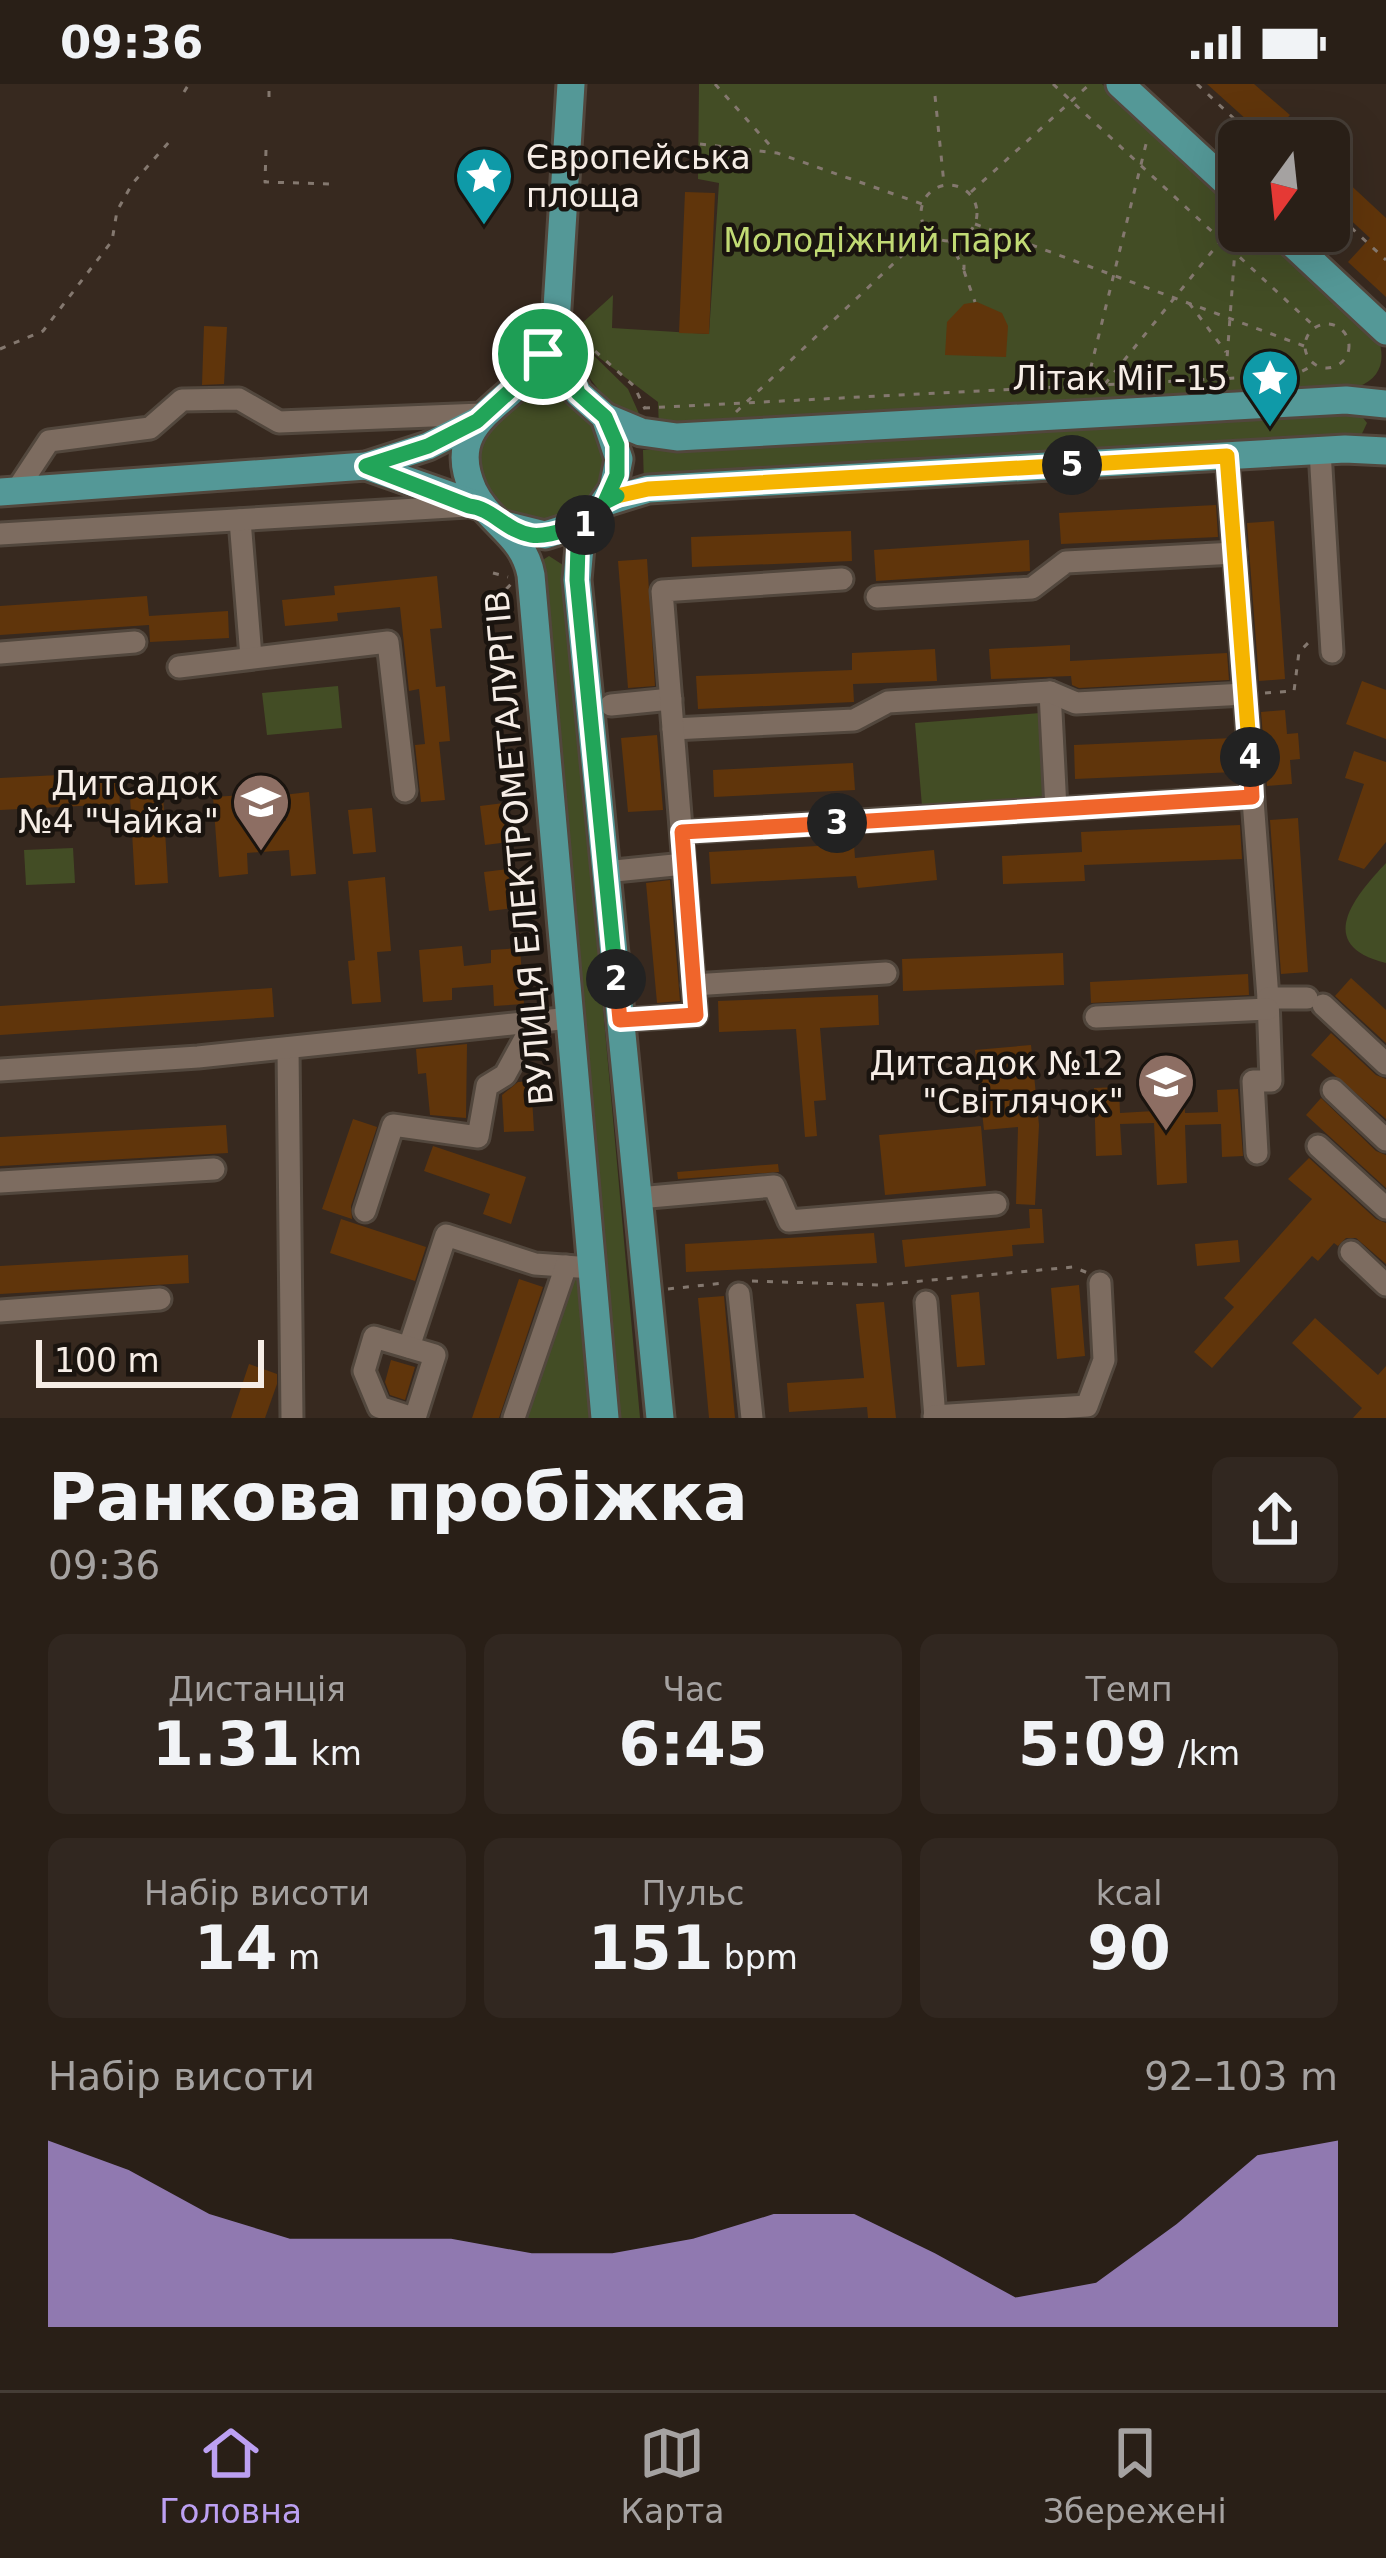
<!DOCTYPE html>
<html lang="uk">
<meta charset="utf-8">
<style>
body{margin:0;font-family:"DejaVu Sans",sans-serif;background:#312720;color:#f1f3f6;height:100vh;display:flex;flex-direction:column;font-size:45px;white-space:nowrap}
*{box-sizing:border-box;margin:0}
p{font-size:39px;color:#a5a2a1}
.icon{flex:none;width:66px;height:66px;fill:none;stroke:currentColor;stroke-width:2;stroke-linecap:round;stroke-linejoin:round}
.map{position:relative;height:1334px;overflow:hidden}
.sheet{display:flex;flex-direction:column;background:#291f17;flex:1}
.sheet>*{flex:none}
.needle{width:78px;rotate:195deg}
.tools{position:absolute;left:1218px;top:36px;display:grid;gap:24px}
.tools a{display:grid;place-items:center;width:132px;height:132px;border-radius:18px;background:#291f17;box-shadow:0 12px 48px #0002,0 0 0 3px #453d36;font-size:60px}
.scale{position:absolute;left:36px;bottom:30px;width:228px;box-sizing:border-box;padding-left:12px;border:6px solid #f6ede6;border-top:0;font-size:33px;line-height:42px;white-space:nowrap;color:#f6ede6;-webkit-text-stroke:9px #1a140f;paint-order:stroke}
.pin{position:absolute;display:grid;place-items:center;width:102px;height:102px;color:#fff;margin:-51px;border:6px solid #fff;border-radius:50%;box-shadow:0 3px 12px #0007}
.km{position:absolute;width:60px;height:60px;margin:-30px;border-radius:50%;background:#222;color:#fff;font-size:33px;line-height:60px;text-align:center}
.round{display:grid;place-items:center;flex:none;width:126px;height:126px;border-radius:18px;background:#312720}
.overview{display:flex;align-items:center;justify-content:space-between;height:204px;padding:0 48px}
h1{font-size:66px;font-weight:800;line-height:90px}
.figures{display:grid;grid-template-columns:repeat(3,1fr);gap:18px;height:204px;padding:12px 48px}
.figures div{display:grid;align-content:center;border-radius:18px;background:#312720;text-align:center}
.figures b{font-size:60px;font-weight:800}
.figures small{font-size:33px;font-weight:400}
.figures p{font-size:33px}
.chart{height:336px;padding:24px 48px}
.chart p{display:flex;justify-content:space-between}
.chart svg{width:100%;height:216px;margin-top:12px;fill:#bca0f2;opacity:.7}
.status{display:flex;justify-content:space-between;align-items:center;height:84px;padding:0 60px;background:#291f17;direction:ltr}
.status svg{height:33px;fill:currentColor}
.tab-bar{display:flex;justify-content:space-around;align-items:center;height:168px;border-top:3px solid #453d36;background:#291f17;font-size:33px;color:#a5a2a1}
.tab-bar a{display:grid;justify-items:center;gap:6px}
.tab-bar .active{color:#bca0f2}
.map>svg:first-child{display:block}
</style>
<div class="status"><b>09:36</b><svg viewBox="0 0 49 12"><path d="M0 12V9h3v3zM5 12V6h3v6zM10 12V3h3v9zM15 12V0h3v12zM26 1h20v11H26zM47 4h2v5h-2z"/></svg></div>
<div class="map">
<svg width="1386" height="1334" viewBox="0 0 1386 1334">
<rect width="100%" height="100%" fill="#37291f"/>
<g fill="#434d25">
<path d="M 699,0 L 1102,0 L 1239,126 L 1239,147 L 1262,147 L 1378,254 C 1386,276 1381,294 1358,303 L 659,345 L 658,318 L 585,263 L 628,305 L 645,343 C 610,325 584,293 570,257 L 577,256 L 556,240 L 580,241 L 613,211 L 612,244 L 709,250 L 719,99 L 698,95 Z"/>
<circle cx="543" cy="375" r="64"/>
<path d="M 1357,326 L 1367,339 L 1359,356 L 644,401 L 643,366 Z"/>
<path d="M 549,472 L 563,481 L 640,1334 L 614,1334 L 538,479 Z"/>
<path d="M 338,602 L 342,644 L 267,651 L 262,609 Z"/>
<path d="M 1040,629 L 1047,712 L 922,722 L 915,639 Z"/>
<path d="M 73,764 L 75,799 L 26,801 L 24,766 Z"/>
<path d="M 1386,779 L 1386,879 C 1313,861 1355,812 1386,779 Z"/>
<path d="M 576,1183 L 590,1334 L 514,1334 Z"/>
</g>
<g fill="#60350b">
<path d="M 1207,0 L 1254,0 L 1290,31 L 1268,55 Z"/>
<path d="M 1329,81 L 1386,134 L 1386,213 L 1348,178 L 1370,154 L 1329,116 Z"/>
<path d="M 685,108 L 715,109 L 709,250 L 679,249 Z"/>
<path d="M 977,218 L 1002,229 L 1008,242 L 1006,273 L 945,271 L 947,238 L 964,220 Z"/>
<path d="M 204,242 L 227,243 L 224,300 L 202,301 Z"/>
<path d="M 1216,421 L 1218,453 L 1061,460 L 1059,429 Z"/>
<path d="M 1274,437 L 1285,595 L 1259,597 L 1247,439 Z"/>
<path d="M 851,447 L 852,477 L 692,483 L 691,453 Z"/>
<path d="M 1029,456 L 1030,487 L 876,497 L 874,466 Z"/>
<path d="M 647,475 L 655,602 L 628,604 L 618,477 Z"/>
<path d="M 437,492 L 442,544 L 430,545 L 436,603 L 445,602 L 450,657 L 439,658 L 445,716 L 421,718 L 415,661 L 425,660 L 419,605 L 409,607 L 400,523 L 337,529 L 338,537 L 285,542 L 282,516 L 335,511 L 334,502 Z"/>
<path d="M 147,512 L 149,532 L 228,527 L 229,554 L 150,558 L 149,541 L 0,551 L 0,522 Z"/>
<path d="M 1070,561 L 1070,577 L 1227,569 L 1229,596 L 1079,604 L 1072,601 L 1071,592 L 991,595 L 989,565 Z"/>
<path d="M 935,565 L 937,597 L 853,600 L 854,618 L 698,625 L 696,592 L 852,586 L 852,569 Z"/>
<path d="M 1362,597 L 1386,606 L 1386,655 L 1346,640 Z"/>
<path d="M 1285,626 L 1287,650 L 1298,649 L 1300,675 L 1290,676 L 1292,700 L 1267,702 L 1261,628 Z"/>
<path d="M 657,651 L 663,726 L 628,728 L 621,654 Z"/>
<path d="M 1233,654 L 1235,688 L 1075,695 L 1074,661 Z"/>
<path d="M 1354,667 L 1386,678 L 1386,758 L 1364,785 L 1338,776 L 1364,700 L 1345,694 Z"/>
<path d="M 853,679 L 855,706 L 714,713 L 713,686 Z"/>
<path d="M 118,688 L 120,720 L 0,726 L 0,694 Z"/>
<path d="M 309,708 L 316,790 L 291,792 L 289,766 L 247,769 L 248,790 L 219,793 L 213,713 L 244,711 L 246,740 L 286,737 L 283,711 Z"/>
<path d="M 163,710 L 168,799 L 135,801 L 130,712 Z"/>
<path d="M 504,719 L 509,758 L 485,761 L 480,722 Z"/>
<path d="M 372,724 L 376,768 L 353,770 L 348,726 Z"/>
<path d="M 1298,734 L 1308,888 L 1281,890 L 1270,736 Z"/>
<path d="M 1240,741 L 1242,775 L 1084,781 L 1085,797 L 1003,800 L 1002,772 L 1082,768 L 1081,748 Z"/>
<path d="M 854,760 L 855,774 L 934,766 L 937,796 L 858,804 L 856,792 L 711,800 L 709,768 Z"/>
<path d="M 508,785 L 513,824 L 489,827 L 484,788 Z"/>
<path d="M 385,793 L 391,867 L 377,868 L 381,918 L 352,920 L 348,877 L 355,876 L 348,797 Z"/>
<path d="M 670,796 L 680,917 L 657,919 L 646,799 Z"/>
<path d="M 462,862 L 464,882 L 491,879 L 491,866 L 520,864 L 524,920 L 494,922 L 493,901 L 452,904 L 452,916 L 423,918 L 419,866 Z"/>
<path d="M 1063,869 L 1064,901 L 903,907 L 902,875 Z"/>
<path d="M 1248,890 L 1249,911 L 1091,919 L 1090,898 Z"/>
<path d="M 1351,894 L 1386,926 L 1386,959 L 1335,912 Z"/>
<path d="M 272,904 L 274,933 L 0,951 L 0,922 Z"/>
<path d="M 878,911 L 879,941 L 820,944 L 826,1016 L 814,1017 L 817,1052 L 805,1053 L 796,945 L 719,948 L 718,917 Z"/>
<path d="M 1331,949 L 1376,991 L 1386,995 L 1386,1035 L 1311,971 Z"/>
<path d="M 467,960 L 466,1034 L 430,1031 L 426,989 L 418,990 L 416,965 Z"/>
<path d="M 1031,961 L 1039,1041 L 1035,1121 L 1016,1120 L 1018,1043 L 984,1046 L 975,966 Z"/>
<path d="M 531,997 L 534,1047 L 504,1048 L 502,1011 L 518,998 Z"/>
<path d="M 1119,1003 L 1120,1029 L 1154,1027 L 1153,1005 L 1184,1004 L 1185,1029 L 1218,1028 L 1217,1006 L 1238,1005 L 1243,1072 L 1222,1073 L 1221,1040 L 1185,1041 L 1187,1099 L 1157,1101 L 1154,1039 L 1120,1040 L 1122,1071 L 1096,1072 L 1094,1004 Z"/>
<path d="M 1321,1014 L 1376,1067 L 1386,1071 L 1386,1104 L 1306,1031 Z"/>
<path d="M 353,1035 L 377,1043 L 351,1122 L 352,1135 L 322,1125 Z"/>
<path d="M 226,1041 L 228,1069 L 0,1082 L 0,1053 Z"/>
<path d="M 981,1042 L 986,1102 L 885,1111 L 879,1051 Z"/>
<path d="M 433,1062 L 526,1093 L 511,1140 L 483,1130 L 490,1110 L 424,1087 Z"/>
<path d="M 1309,1074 L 1376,1135 L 1386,1139 L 1386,1180 L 1356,1154 L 1346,1154 L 1338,1162 L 1334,1159 L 1318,1177 L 1312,1172 L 1212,1284 L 1194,1268 L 1234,1223 L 1224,1214 L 1312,1115 L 1288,1095 Z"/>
<path d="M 778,1080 L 779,1088 L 678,1095 L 677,1088 Z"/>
<path d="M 1029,1125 L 1042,1125 L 1044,1159 L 1012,1161 L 1013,1172 L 905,1183 L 902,1156 L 1030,1144 Z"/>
<path d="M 341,1135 L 426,1163 L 415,1197 L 330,1169 Z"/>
<path d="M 874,1149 L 877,1179 L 686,1188 L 685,1160 Z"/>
<path d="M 1238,1156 L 1240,1178 L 1197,1182 L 1195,1160 Z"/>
<path d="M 188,1171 L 189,1199 L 0,1210 L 0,1182 Z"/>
<path d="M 519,1195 L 543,1203 L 499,1334 L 472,1334 Z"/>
<path d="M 1079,1201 L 1085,1272 L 1057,1275 L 1051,1204 Z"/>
<path d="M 979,1208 L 985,1281 L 957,1283 L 951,1211 Z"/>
<path d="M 724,1212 L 735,1334 L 709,1334 L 698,1214 Z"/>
<path d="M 884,1218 L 896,1334 L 868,1334 L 867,1323 L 789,1328 L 787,1299 L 864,1294 L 856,1220 Z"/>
<path d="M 1315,1234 L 1378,1291 L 1386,1282 L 1386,1334 L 1353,1334 L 1362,1324 L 1292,1259 Z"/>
<path d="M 391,1276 L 415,1283 L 405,1316 L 390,1311 L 385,1298 Z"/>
<path d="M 249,1280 L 277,1290 L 277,1300 L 265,1334 L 231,1334 Z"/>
</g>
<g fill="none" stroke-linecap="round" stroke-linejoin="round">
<defs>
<g id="minor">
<path d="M 1320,367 L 1332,568"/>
<path d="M 1227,372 L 1268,914 L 1271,997 L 1253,997 L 1257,1069"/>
<path d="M 16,407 L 49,357 L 150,344 L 182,316 L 239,315 L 279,338 L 482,330"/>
<path d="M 240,436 L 251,573"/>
<path d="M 0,450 L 467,422"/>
<path d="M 877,513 L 1032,504 L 1066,478 L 1235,469"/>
<path d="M 0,569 L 135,558"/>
<path d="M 179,583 L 388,558 L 405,707"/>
<path d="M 1050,608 L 1056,725"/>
<path d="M 611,621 L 671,615"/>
<path d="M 673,645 L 854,636 L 888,618 L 1050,608 L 1076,619 L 1245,610"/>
<path d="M 682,748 L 1252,713"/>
<path d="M 605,788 L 684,780"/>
<path d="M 693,901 L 886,889"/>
<path d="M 1268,914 L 1307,914"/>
<path d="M 1323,921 L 1386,980"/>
<path d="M 1096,933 L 1268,925"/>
<path d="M 620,936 L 696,931 L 662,507 L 842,495"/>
<path d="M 288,964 L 292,1334"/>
<path d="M 0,986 L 198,973 L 570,934"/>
<path d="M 1333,1006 L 1386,1056"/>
<path d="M 1318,1062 L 1386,1124"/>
<path d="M 0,1098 L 214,1085"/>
<path d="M 638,1114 L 774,1102 L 789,1137 L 996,1120"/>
<path d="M 365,1127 L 393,1041 L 478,1053 L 487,1002 L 505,991 L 534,938"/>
<path d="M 1351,1168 L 1386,1201"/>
<path d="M 739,1210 L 752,1334"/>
<path d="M 926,1218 L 935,1334"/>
<path d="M 0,1227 L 160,1215"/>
<path d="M 409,1263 L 446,1151 L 535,1180 L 592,1184"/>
<path d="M 934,1332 L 1087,1322 L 1104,1276 L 1100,1199"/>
<path d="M 413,1334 L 379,1323 L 364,1287 L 374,1253 L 435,1271 L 415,1334"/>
<path d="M 514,1334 L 566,1182"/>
</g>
<g id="major">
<path d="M 571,0 L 556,240 L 570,293 L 578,309 L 605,333 L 619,375 L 613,405 L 581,451 L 577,496 L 660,1334"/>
<path d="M 1120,0 L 1239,110"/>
<path d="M 1279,147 L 1386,247"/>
<path d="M 556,240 C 548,257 542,276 529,290 C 497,326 445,344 473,406 C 489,440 524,451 531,491 L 605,1334"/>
<path d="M 605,333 L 641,348 L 677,353 L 1346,316 L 1386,320"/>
<path d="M 366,382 L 483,423"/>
<path d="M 0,408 L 366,382 L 428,362 L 477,337"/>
<path d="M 606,418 L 648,405 L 1345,365 L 1386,367"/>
<path d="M 504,441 L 545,451 L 586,438"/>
</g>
</defs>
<use href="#minor" stroke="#52473d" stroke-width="27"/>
<use href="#major" stroke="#52473d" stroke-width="33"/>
<g stroke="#84786f" stroke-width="3" stroke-dasharray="6 9" stroke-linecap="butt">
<path d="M 715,0 L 775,67"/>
<path d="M 1053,0 L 1315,243"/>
<path d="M 1197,0 L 1258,57"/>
<path d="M 184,8 L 189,0"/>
<path d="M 935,12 L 944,100"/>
<path d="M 269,13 L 269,0"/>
<path d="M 700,60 L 777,69 L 922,120"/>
<path d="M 266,66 L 265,98 L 333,100"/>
<circle cx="949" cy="129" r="28"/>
<path d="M 971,108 L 1090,0"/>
<path d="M 1329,123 L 1386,176"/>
<path d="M 975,140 L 1304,262"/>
<path d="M 949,157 L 964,185 L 964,155"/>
<path d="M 964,187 L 975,218"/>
<path d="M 1189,219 L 1226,268"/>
<circle cx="1327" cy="262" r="22"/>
<path d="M 584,257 L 634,302 L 645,325"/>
<path d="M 0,265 L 43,247 L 112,157 L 117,127 L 132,100 L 169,58"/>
<path d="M 1087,299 L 1148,52"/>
<path d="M 1105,300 L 1239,134"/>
<path d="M 1225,302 L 1237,138"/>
<path d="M 644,324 L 1295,291 L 1314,281"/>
<path d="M 736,328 L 927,148"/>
<path d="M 493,489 L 508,493"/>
<path d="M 496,516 L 511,500"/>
<path d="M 1265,609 L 1294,607 L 1299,568 L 1311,556"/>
<path d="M 752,1197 L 878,1201 L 1073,1183 L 1088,1189"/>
<path d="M 668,1205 L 724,1199"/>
</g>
<use href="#minor" stroke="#7d6c60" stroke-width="21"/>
<use href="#major" stroke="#549897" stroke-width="27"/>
</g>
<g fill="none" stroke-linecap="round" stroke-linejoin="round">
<defs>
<path id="split-1" d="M 543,270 L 533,286 L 477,337 L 428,362 L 366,382 L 469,422 C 492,424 506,447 531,451 C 550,454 576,441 585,441"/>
<path id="split-2" d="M 585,441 L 578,461 L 577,496 L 616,895"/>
<path id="split-3" d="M 616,895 L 620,936 L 696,931 L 682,748 L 837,739"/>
<path id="split-4" d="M 837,739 L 1252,713 L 1250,673"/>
<path id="split-5" d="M 1072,381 L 1227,372 L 1250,673"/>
<path id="split-6" d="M 617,412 L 648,405 L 1072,381"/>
<path id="split-7" d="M 543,270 L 556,240 L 578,309 L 605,333 L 617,361 L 617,391 L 605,418 L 617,412"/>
</defs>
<use href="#split-1" stroke="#fff" stroke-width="24"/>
<use href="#split-2" stroke="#fff" stroke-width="24"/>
<use href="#split-3" stroke="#fff" stroke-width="24"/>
<use href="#split-4" stroke="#fff" stroke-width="24"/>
<use href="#split-5" stroke="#fff" stroke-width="24"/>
<use href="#split-6" stroke="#fff" stroke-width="24"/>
<use href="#split-7" stroke="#fff" stroke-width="24"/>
<use href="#split-1" stroke="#22a559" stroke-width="15"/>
<use href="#split-2" stroke="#22a559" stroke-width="15"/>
<use href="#split-3" stroke="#f0652b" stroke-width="15"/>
<use href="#split-4" stroke="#f0652b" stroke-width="15"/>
<use href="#split-5" stroke="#f5b400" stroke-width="15"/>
<use href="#split-6" stroke="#f5b400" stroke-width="15"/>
<use href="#split-7" stroke="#22a559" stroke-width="15"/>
</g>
<defs>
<symbol id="sight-pin" viewBox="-11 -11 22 30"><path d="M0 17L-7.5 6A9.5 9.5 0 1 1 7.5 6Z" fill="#0f9aa8" stroke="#1a140f"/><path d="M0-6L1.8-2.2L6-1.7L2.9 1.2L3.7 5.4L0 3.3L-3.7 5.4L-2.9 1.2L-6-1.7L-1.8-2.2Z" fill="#fff"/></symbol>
<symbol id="school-pin" viewBox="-11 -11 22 30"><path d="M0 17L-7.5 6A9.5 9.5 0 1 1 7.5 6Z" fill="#8d6e63" stroke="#1a140f"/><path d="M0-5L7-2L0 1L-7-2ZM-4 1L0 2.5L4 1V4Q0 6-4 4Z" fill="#fff"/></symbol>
</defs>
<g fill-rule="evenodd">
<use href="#sight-pin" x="451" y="59" width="66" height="90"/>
<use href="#sight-pin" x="1237" y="261" width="66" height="90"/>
<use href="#school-pin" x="228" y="685" width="66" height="90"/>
<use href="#school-pin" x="1133" y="965" width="66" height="90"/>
</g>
<g text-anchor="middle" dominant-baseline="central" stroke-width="9" stroke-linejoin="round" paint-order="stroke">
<g font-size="33" fill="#f6ede6" stroke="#1a140f" text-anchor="end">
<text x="526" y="73" text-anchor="start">Європейська<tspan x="526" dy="38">площа</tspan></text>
<text x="1228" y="294">Літак МіГ-15</text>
<text x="219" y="699">Дитсадок<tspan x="219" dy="38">№4 "Чайка"</tspan></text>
<text x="1124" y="979">Дитсадок №12<tspan x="1124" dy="38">"Світлячок"</tspan></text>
</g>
<g font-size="33" fill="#c1da74" stroke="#1a140f">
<text x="878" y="156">Молодіжний парк</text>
</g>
<g font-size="33" fill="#f6ede6" stroke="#1a140f">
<text transform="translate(519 764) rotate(-95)">ВУЛИЦЯ ЕЛЕКТРОМЕТАЛУРГІВ</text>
</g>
</g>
</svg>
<div class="tools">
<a><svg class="needle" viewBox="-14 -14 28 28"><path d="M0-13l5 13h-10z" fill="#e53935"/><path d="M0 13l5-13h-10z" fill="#a5a2a1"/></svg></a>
</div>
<div class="scale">100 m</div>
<div class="pin" style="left:543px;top:270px;background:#1e9e55"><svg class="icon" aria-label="arrive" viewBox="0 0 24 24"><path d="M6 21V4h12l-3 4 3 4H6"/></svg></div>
<b class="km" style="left:585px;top:441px">1</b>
<b class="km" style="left:616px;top:895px">2</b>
<b class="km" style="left:837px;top:739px">3</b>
<b class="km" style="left:1250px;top:673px">4</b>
<b class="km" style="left:1072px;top:381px">5</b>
</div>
<section class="sheet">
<div class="overview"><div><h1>Ранкова пробіжка</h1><p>09:36</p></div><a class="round"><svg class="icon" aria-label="share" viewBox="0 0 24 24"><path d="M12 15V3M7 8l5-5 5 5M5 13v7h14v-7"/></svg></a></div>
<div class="figures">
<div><p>Дистанція</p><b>1.31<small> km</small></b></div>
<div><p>Час</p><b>6:45</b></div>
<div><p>Темп</p><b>5:09<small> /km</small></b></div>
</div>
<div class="figures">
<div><p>Набір висоти</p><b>14<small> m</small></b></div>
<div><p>Пульс</p><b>151<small> bpm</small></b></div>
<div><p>kcal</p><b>90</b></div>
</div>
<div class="chart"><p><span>Набір висоти</span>92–103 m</p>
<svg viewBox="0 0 160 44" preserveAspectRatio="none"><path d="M0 44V6L10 12L20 21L30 26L40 26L50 26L60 29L70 29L80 26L90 21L100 21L110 29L120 38L130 35L140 23L150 9L160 6V44z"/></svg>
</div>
</section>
<nav class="tab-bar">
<a class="active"><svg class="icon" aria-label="home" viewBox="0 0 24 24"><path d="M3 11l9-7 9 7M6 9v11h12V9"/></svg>Головна</a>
<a><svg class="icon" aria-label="map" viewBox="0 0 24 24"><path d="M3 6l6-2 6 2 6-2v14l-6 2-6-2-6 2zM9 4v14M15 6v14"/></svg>Карта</a>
<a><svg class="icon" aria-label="saved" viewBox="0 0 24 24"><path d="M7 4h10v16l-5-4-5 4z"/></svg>Збережені</a>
</nav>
